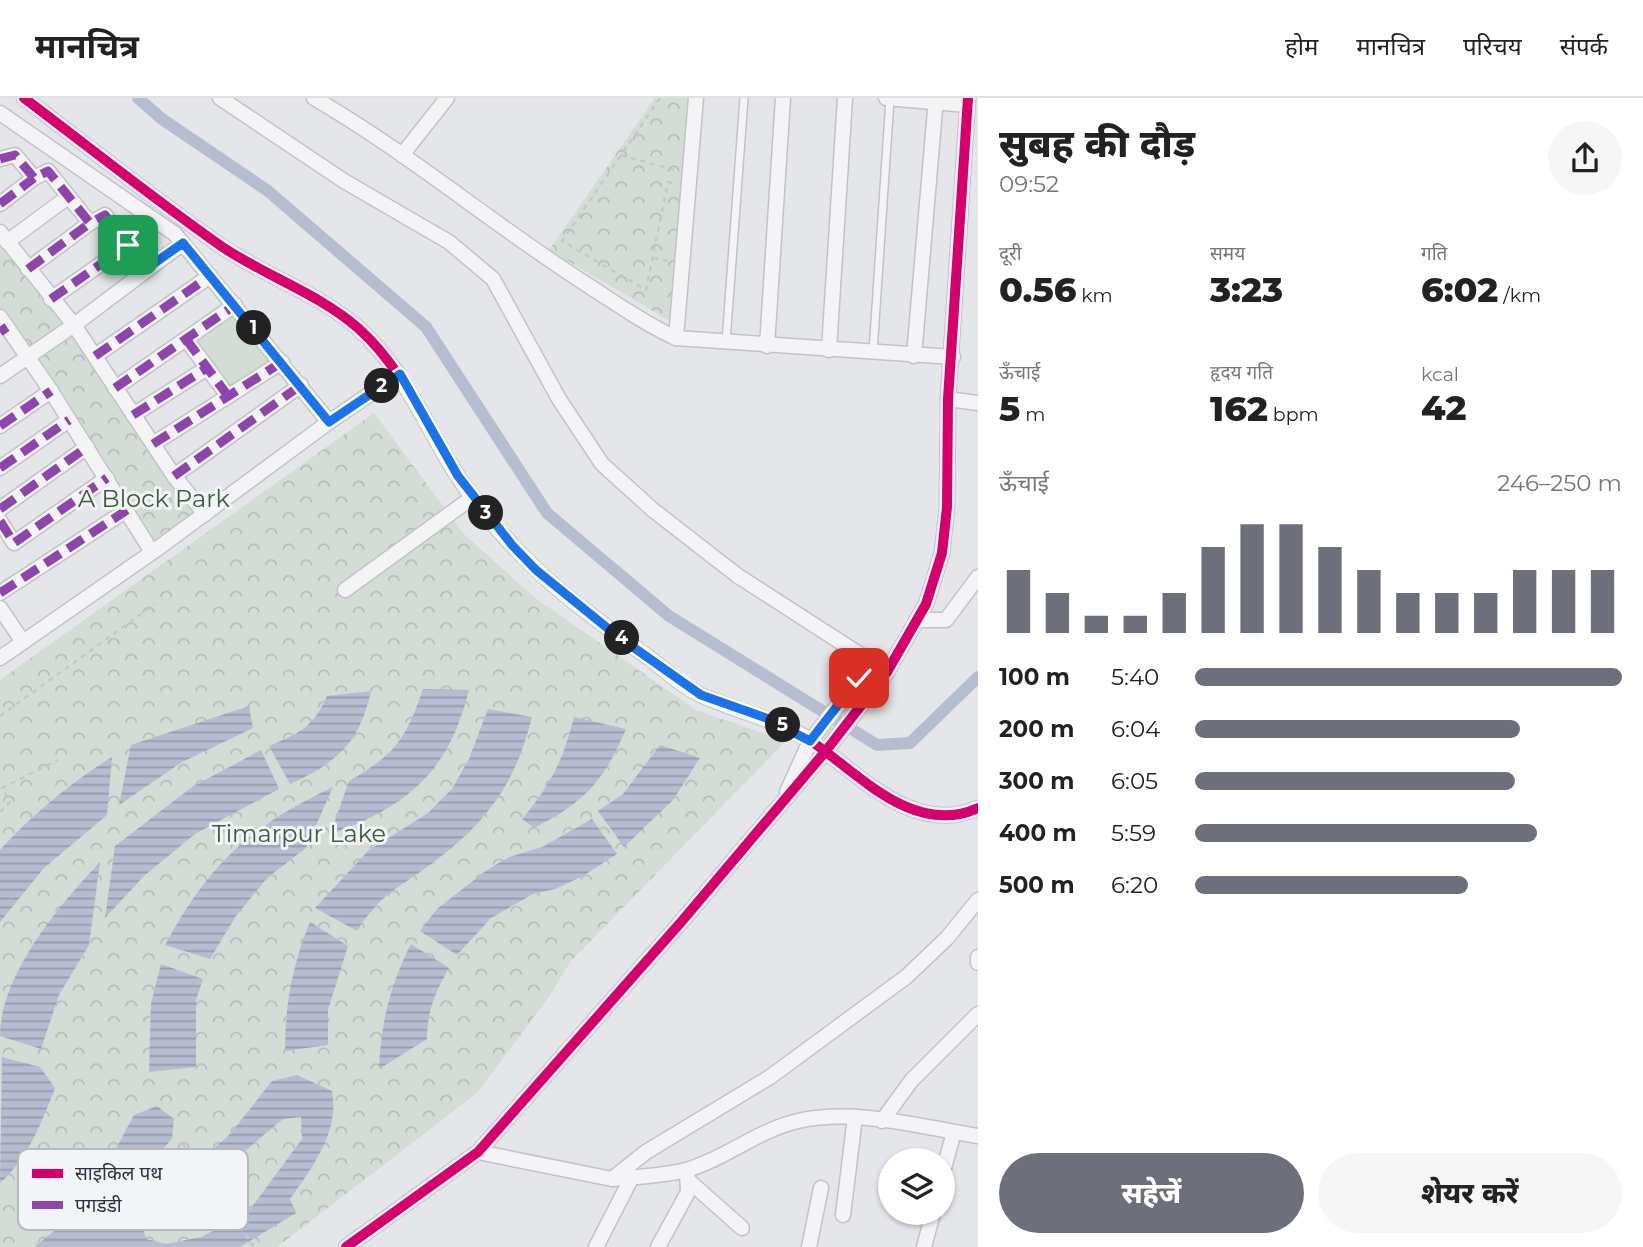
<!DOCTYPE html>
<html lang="hi">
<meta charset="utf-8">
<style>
body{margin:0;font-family:Montserrat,"Noto Sans Devanagari",sans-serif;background:#f6f6f6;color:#222;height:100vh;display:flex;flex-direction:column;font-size:26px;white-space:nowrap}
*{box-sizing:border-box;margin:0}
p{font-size:23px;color:#767676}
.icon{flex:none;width:38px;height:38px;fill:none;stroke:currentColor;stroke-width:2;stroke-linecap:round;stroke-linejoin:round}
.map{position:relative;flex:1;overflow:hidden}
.panel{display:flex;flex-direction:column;background:#fff;width:665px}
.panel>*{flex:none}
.tools{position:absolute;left:878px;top:1050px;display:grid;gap:14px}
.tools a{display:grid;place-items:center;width:77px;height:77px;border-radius:50%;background:#fff;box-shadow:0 2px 5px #0004;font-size:35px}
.pin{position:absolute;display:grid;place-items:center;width:60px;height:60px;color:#fff;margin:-30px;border-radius:14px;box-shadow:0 4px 10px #0006}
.km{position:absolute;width:35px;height:35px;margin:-18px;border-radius:50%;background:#222;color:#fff;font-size:19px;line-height:35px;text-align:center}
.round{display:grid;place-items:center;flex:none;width:74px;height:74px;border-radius:37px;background:#f6f6f6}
.headline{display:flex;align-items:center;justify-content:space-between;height:119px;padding:0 21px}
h1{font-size:38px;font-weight:800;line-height:52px}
.stats{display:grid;grid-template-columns:repeat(3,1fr);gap:10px;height:119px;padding:7px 21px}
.stats div{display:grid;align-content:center}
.stats b{font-size:35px;font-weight:800}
.stats small{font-size:19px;font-weight:400}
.stats p{font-size:19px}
.chart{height:196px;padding:14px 21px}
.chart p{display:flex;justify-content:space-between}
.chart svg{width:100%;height:126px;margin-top:7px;stroke:#6d707b;stroke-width:6}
.button{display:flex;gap:14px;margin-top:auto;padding:14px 21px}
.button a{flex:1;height:80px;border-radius:42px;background:#6d707b;color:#fff;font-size:28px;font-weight:800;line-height:80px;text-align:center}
.button a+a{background:#f6f6f6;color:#222}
ul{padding:0 21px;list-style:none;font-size:23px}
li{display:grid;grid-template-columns:112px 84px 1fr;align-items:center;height:52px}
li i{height:18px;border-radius:9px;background:#6d707b}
header{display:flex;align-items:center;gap:42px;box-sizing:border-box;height:98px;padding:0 35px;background:#fff;border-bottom:2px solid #e0e0e0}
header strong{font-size:33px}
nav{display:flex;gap:38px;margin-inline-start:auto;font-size:24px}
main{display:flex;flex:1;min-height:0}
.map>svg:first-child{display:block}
</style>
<header>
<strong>मानचित्र</strong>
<nav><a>होम</a><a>मानचित्र</a><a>परिचय</a><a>संपर्क</a></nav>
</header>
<main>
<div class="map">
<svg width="978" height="1149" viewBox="0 0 978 1149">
<defs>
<pattern id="park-crowns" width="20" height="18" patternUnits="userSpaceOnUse" patternTransform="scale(1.75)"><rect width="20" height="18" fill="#d4dcd6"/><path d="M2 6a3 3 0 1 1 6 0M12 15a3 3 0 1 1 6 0" fill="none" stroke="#b6bdb9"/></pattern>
<pattern id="water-rules" width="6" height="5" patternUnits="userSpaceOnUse" patternTransform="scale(1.75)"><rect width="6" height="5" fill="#b7bdd0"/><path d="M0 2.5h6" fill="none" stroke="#959aaa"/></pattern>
</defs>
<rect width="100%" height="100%" fill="#e5e6e9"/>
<g fill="url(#park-crowns)">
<path d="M 655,0 L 688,0 L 670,223 L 549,152 Z"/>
<path d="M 0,131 L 200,417 L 153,450 L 0,220 Z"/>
<path d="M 374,315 L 464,436 L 535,500 L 696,612 L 786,643 L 570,864 L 549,899 L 477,995 L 277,1149 L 0,1149 L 0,582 Z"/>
</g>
<path fill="#d4dcd6" d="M 235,207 L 282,264 L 231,297 L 186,241 Z"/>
<g fill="url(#water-rules)" fill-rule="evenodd">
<path d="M 423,591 L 469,592 C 448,676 408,707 330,737 L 349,683 C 396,656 406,641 423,591 Z"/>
<path d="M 371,593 C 360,644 337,665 290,686 L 269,648 C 299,635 313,630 327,598 Z"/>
<path d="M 249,608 L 253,630 L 182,664 L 119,707 L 131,647 Z"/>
<path d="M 488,611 L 532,619 C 514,691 483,729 423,772 C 391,794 379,799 357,833 L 315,810 L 368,753 L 428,715 L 452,691 L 469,661 Z"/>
<path d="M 574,619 L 626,631 C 604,683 585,704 534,730 L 522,721 C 551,687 563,662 574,619 Z"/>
<path d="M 660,647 L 700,660 L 673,702 L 624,749 L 598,713 L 623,696 Z"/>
<path d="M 261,652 L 279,691 L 195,736 L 144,778 L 105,820 L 115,748 L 192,689 Z"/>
<path d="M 112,659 L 107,717 L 44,770 L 0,824 L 0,752 C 33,716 70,685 112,659 Z"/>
<path d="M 333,689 L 306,750 L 267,780 L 236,818 L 210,861 L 165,847 C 209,766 250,728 333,689 Z"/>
<path d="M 592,721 L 617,756 L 583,778 L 555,791 L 533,796 L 491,820 L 457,857 L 420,833 L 437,811 L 487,772 L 509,759 L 542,749 Z"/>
<path d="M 100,764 L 89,847 L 59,897 L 41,951 L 0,938 C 0,877 60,806 100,764 Z"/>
<path d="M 310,824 L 348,848 L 328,912 L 328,947 L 285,953 C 285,907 292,868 310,824 Z"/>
<path d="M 411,846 L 449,870 C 435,894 427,914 427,941 L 379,971 C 381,925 390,887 411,846 Z"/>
<path d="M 161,866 L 203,881 L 196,902 L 196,969 L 149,974 L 151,905 Z"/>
<path d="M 2,959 L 40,969 L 55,990 C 42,1024 28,1060 0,1085 Z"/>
<path d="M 297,977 L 332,993 C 340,1033 312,1070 290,1101 L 296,1115 L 240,1149 L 34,1149 L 68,1122 L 92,1096 L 134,1017 L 157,1008 L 174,1021 L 172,1041 L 144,1072 L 153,1085 L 181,1077 L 205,1059 L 231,1035 L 272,983 ZM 301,1019 L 302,1041 L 246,1117 L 201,1139 L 166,1146 L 146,1141 L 141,1125 L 227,1068 L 283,1021 Z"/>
</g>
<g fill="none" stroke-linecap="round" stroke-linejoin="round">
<path stroke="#b7bdd0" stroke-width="12" d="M 138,0 L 162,21 L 268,93 L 426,229 L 547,415 L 669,518 L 877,647 L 910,645 L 978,579"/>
<defs>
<g id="lane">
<path d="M 726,244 L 744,0"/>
<path d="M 873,254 L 890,1"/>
</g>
<g id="street">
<path d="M 24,0 C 89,49 154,101 221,148 C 265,178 318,195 358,230 C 404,271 425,327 457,377 C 474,403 494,428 515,450 C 554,492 601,525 648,559 C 665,572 683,589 703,598 C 739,614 777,621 811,643 C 859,676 914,739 978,710"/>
<path d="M 220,0 L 344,83 L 449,144 L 493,181 L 559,301 L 602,366 L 653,412 L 738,478 L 887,574"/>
<path d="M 314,0 C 410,56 495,128 589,188 C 617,206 645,226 676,240 L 953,259"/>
<path d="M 886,0 L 967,7"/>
<path d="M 0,15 L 175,136 L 329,324 L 157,451 L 0,560"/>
<path d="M 402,57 L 447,0"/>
<path d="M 0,61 L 15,57 L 34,80 L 48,73 L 90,125 L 105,117 L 146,171"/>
<path d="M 0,106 L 34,80"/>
<path d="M 0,134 L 74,227 L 174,378 L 205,416"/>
<path d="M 7,144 L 68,99"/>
<path d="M 28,171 L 90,125"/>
<path d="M 51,201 L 128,147"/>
<path d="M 0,219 L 51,293 L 152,454"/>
<path d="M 676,240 L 696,0"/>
<path d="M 186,241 L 228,298"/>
<path d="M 767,248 L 783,0"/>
<path d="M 829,252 L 845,0"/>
<path d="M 95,258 L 210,178"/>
<path d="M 914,258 L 936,0"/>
<path d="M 0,278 L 74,227 L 183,145"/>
<path d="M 115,290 L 235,207"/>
<path d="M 948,301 L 978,305"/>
<path d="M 133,317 L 207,270"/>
<path d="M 329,324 L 399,276"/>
<path d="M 0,328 L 51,293"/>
<path d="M 153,346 L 282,264"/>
<path d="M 0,370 L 69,322"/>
<path d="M 174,378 L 301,287"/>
<path d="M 0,411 L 87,349"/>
<path d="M 0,423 L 14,445 L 107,380"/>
<path d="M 345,492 L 473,399"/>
<path d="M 0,495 L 127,412"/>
<path d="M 0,510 L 23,544"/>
<path d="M 917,522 L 946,522 L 978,479"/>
<path d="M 787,694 L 810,643 L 872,565"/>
<path d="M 978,859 L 978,865"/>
<path d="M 882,1023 L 911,983 L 978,916"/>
<path d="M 478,1054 L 612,1081 L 646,1054 L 770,979 L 906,879 L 947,840 L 978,802"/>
<path d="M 943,1074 L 954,1034"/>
<path d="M 612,1081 C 636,1079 663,1078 686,1072 C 725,1061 758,1032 798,1023 C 856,1010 921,1029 978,1038"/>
<path d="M 689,1083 L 742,1130"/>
<path d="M 843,1117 L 855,1019"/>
<path d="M 346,1149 L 478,1054 L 682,823 L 825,654 L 887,574 L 926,506 L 942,455 L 947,409 L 948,301 L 968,0"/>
<path d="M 596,1149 L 632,1079"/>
<path d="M 658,1149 L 688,1094 L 687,1072"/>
<path d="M 809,1149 L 821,1090"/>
<path d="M 924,1149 L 933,1115"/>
</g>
</defs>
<use href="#lane" stroke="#c2c3c6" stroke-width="10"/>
<use href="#street" stroke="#c2c3c6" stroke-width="17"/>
<g stroke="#c6c6cb" stroke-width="2.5" stroke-dasharray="5 5" stroke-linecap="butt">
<path d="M 660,0 L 562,143 L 646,192 L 668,84 L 675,86"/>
<path d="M 621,57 L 678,73"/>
<path d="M 653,160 L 669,163"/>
<path d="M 0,618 L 155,506"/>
<path d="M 0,714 L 10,704 L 2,690 L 58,662"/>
<path d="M 183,1046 L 254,1149"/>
</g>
<use href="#lane" stroke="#f4f4f6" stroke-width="7"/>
<use href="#street" stroke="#f4f4f6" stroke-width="14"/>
<g stroke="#8e44ad" stroke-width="9" stroke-dasharray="18 9" stroke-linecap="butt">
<path d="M 0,61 L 15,57 L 34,80 L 48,73 L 90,125 L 105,117 L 146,171"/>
<path d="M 0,106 L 34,80"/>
<path d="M 28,171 L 90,125"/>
<path d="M 51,201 L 128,147"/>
<path d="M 0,234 L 7,229"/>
<path d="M 186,241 L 228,298"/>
<path d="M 95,258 L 210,178"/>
<path d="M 115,290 L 235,207"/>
<path d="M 133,317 L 207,270"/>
<path d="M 0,328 L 51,293"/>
<path d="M 153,346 L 282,264"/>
<path d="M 0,370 L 69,322"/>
<path d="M 174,378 L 301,287"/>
<path d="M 0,411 L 87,349"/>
<path d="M 0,423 L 14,445 L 107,380"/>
<path d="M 0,495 L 127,412"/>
</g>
<defs>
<g id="cycleway">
<path d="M 24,0 C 89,49 154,101 221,148 C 265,178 318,195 358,230 C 404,271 425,327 457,377 C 474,403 494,428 515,450 C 554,492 601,525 648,559 C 665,572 683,589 703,598 C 739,614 777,621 811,643 C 859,676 914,739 978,710"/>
<path d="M 346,1149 L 478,1054 L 682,823 L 825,654 L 887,574 L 926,506 L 942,455 L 947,409 L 948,301 L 968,0"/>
</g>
</defs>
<use href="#cycleway" stroke="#f3f4f7" stroke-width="15"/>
<use href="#cycleway" stroke="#d6006c" stroke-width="10"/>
</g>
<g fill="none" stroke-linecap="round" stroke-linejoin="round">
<defs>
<path id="route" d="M 128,147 L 146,171 L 183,145 L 329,324 L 400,276 L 458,378 L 512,447 L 536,472 L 616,537 L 701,597 L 766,620 L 810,643 L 859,580"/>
</defs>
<use href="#route" stroke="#fff" stroke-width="14"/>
<use href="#route" stroke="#1a73e8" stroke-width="9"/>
</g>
<g text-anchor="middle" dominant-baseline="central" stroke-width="6" stroke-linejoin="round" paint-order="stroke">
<g font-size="24" fill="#3c5b3d" stroke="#f3f4f7">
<text x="154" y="400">A Block Park</text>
<text x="299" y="735">Timarpur Lake</text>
</g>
</g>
<rect x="18" y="1051" width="230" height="81" rx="10" fill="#f3f4f7" stroke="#b8b9c0" stroke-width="2"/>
<rect x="32" y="1071" width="31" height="9" fill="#d6006c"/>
<rect x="32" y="1103" width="31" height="8" fill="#8e44ad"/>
<g font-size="19" fill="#2d3040">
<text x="75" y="1082">साइकिल पथ</text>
<text x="75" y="1114">पगडंडी</text>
</g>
</svg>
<div class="tools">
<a><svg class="icon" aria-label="layers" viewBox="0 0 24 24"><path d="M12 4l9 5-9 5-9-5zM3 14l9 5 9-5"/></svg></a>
</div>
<div class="pin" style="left:128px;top:147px;background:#1e9e55"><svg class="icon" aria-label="arrive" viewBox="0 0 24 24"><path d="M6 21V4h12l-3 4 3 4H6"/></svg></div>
<div class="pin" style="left:859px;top:580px;background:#d93025"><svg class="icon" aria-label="check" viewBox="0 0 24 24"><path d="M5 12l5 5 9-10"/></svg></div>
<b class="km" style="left:254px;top:230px">1</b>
<b class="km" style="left:382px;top:288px">2</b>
<b class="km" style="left:486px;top:415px">3</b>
<b class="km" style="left:622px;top:540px">4</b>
<b class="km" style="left:783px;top:627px">5</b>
</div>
<section class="panel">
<div class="headline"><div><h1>सुबह की दौड़</h1><p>09:52</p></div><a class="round"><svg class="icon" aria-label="share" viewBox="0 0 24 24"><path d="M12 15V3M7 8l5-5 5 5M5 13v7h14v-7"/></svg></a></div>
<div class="stats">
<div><p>दूरी</p><b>0.56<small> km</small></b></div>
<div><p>समय</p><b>3:23</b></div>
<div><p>गति</p><b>6:02<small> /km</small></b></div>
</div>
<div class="stats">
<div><p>ऊँचाई</p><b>5<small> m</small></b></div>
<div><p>हृदय गति</p><b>162<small> bpm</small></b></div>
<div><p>kcal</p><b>42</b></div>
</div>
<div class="chart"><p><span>ऊँचाई</span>246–250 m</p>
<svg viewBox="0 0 160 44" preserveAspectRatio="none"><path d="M5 44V22M15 44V30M25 44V38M35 44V38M45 44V30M55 44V14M65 44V6M75 44V6M85 44V14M95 44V22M105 44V30M115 44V30M125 44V30M135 44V22M145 44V22M155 44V22"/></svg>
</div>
<ul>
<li><b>100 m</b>5:40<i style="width:100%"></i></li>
<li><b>200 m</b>6:04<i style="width:76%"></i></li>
<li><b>300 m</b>6:05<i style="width:75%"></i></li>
<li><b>400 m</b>5:59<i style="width:80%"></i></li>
<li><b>500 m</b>6:20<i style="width:64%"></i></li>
</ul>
<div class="button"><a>सहेजें</a><a>शेयर करें</a></div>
</section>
</main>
